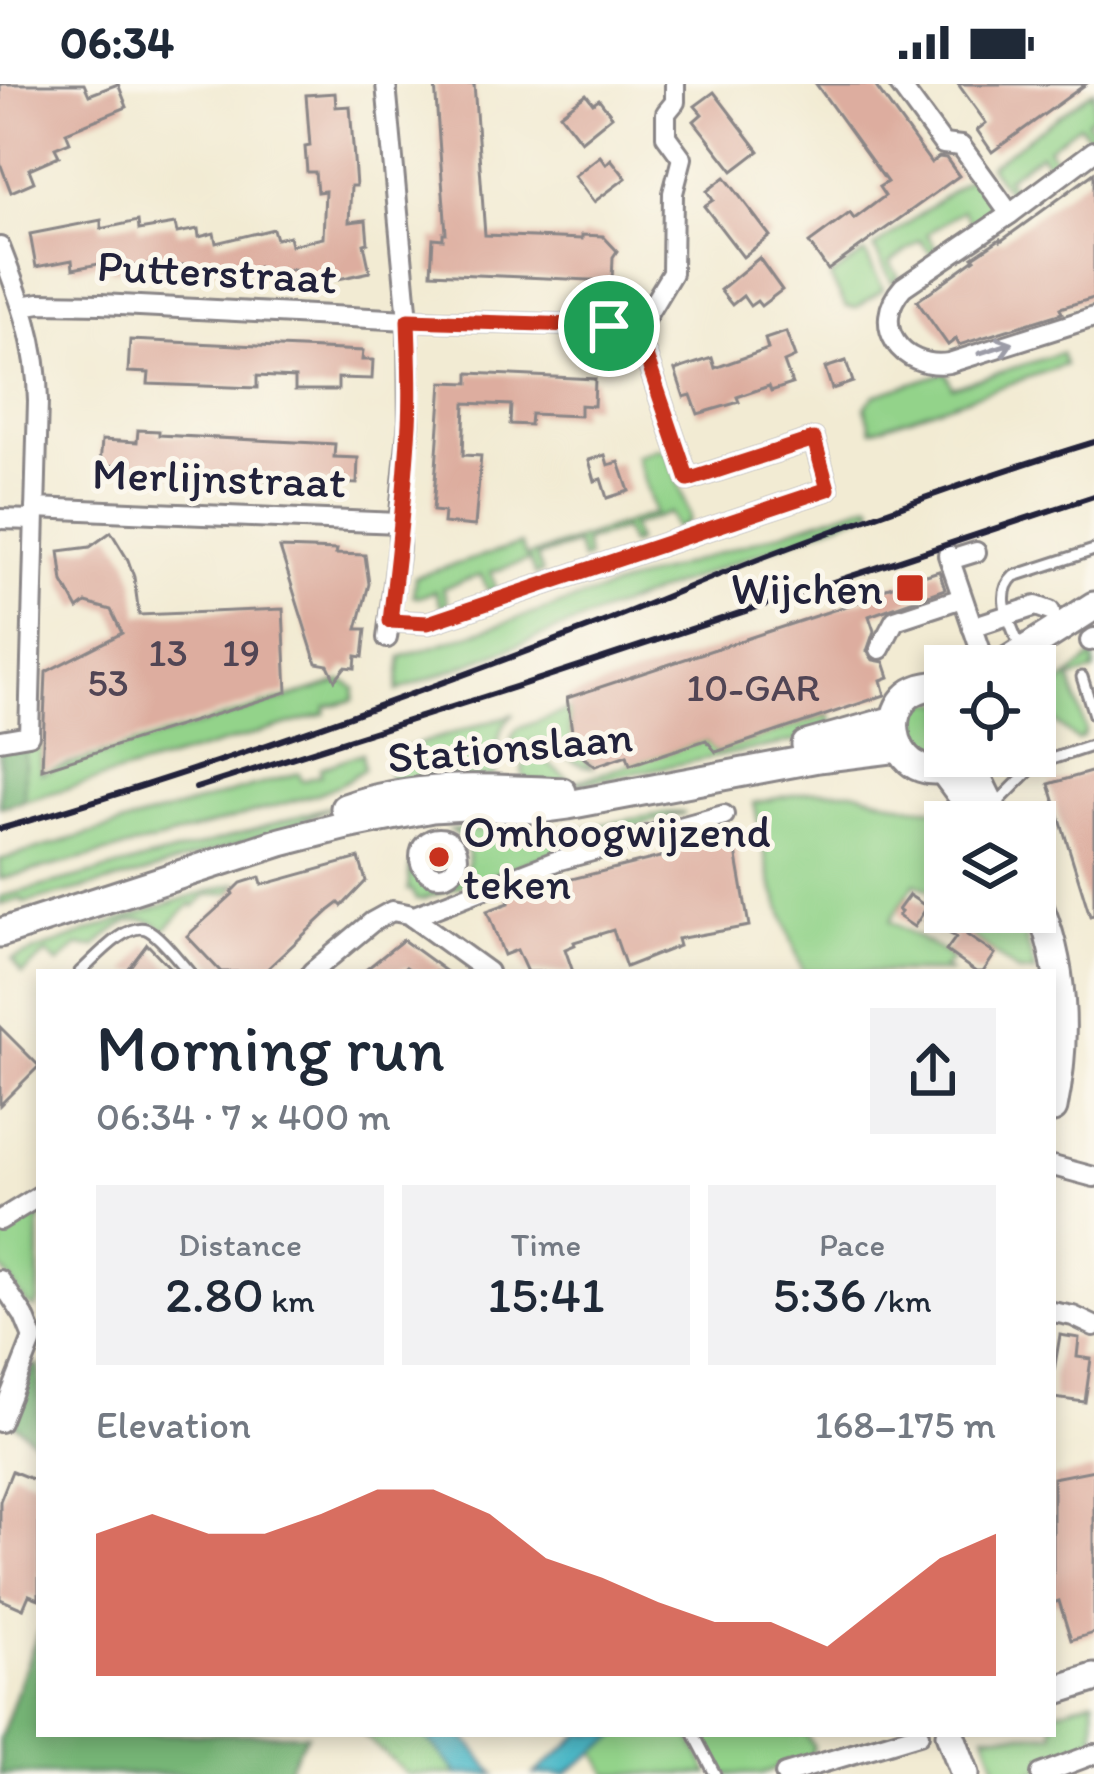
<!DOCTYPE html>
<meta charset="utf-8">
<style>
body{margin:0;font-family:Itim,sans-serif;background:#f2f2f3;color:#1f2937;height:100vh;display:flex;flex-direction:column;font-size:45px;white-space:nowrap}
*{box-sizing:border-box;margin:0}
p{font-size:39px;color:#747a83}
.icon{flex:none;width:66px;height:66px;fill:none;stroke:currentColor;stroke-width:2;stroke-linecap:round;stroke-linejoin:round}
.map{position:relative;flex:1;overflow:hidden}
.side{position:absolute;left:36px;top:885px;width:1020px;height:768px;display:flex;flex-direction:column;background:#fff;border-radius:0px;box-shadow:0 6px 18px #0003}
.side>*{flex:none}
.fabs{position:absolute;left:924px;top:561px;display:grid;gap:24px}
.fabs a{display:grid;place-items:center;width:132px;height:132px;border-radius:0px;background:#fff;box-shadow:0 6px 18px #0003;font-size:60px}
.pin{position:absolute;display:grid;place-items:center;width:102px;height:102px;color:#fff;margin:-51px;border:6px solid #fff;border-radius:50%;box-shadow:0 3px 12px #0007}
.round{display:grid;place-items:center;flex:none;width:126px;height:126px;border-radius:0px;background:#f2f2f3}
.overview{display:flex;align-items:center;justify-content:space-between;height:204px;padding:0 60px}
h1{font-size:66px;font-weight:600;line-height:90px}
.figures{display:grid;grid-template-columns:repeat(3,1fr);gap:18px;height:204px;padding:12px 60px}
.figures div{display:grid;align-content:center;border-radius:0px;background:#f2f2f3;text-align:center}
.figures b{font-size:51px;font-weight:600}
.figures small{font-size:33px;font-weight:400}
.figures p{font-size:33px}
.chart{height:336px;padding:24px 60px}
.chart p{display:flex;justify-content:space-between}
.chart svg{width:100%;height:216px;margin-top:12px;fill:#c8321e;opacity:.7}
.status{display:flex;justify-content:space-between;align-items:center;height:84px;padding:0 60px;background:#fff;direction:ltr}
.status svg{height:33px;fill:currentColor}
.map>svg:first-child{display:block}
</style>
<div class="status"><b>06:34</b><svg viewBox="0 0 49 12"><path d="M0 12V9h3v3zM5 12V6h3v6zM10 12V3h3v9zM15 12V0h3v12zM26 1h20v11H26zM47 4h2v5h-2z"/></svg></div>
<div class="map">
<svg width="1094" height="1690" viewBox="0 0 1094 1690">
<rect width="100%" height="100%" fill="#fbf7ec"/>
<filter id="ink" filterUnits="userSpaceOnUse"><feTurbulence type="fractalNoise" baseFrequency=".00833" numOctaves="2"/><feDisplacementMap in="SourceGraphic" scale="24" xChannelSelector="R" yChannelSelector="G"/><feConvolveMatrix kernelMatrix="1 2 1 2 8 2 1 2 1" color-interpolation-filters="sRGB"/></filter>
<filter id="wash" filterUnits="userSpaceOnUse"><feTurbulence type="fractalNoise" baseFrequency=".004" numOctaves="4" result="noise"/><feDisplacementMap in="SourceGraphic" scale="48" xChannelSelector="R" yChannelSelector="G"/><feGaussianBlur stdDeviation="2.7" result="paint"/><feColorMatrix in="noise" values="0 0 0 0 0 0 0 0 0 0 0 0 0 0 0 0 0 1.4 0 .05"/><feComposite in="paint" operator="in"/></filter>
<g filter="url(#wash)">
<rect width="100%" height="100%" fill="#f2ebd3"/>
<g fill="#93d38a" stroke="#5a7a62" stroke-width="3">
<path d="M 1094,6 L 1094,31 L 1087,37 L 1094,47 L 1094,53 L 1091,55 L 1079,41 L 1048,64 L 1058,79 L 1051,84 L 1040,70 L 1006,94 L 1016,109 L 1011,112 L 989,82 Z"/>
<path d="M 975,90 L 994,120 L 993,125 L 972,140 L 962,126 L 927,150 L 937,165 L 931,170 L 920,156 L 890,179 L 899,193 L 892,199 L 874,164 Z"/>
<path d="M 865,169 L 883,205 L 857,224 L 846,223 L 830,193 Z"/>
<path d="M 1061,269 L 1065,281 L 872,346 L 865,323 L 874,311 L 946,288 L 952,303 Z"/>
<path d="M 657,365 L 668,368 L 689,431 L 689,437 L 676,445 L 670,429 L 631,442 L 636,458 L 630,460 L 623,445 L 584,458 L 588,474 L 582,476 L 576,460 L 537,473 L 542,489 L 535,491 L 529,476 L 491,488 L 496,505 L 488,507 L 481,491 L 443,504 L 448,520 L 441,522 L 435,507 L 419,513 L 413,512 L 415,493 L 521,460 L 526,473 L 655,429 L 636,372 Z"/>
<path d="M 871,419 L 874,425 L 397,607 L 401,573 Z"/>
<path d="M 1094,571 L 1094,587 L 1070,595 L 1086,647 L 1082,654 L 1077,656 L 1054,637 L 1055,634 L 1035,622 Z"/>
<path d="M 343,597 L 355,604 L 354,616 L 326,623 L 325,630 L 24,717 L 25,658 L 40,653 L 41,689 Z"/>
<path d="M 930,617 L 945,620 L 945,668 C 905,678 893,631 930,617 Z"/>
<path d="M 571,625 C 566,650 576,667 593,683 C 561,683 539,631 512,676 L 509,676 L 512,653 L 517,645 Z"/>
<path d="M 514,630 C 491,650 502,667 494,692 L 394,707 L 388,685 L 396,683 L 396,662 L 406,664 Z"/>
<path d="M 829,631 L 835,647 L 811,654 L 573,701 L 525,696 L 522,686 L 525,676 L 535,671 L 574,698 L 706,656 L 716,668 Z"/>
<path d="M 362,669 L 364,685 L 341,700 L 317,710 L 163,755 L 0,795 L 0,776 L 299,689 L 302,697 L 321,691 L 320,684 Z"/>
<path d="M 812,707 L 853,707 L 912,723 L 936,725 L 943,728 L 950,738 L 945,738 L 945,822 L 938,819 L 941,812 L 915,799 L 890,837 L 945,869 L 952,876 L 943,884 L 951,888 L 803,888 L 771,798 L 754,719 Z"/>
<path d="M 335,721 L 291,742 L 136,792 L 24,819 L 22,815 L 0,821 L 0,813 L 197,763 Z"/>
<path d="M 666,729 L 685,729 L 627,744 L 423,815 L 416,815 L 412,806 L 408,806 L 410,780 C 433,833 499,780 451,746 L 577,745 Z"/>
<path d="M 237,799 L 231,808 L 206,812 L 194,823 L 191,820 L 164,846 C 137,822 116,844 95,863 L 77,862 L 58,880 L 47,869 L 22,890 L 12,876 C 86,848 160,820 237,799 Z"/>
<path d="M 956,828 L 1019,828 L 1035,888 L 1018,888 L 972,852 L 979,839 Z"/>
<path d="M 39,1124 L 39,1216 L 35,1224 L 26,1219 L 0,1182 L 0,1148 Z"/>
<path d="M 1094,1615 L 1094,1664 L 1027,1690 L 999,1690 L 985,1650 L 1053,1650 L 1053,1628 Z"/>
<path d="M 363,1650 L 423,1650 L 458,1690 L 407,1690 Z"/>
<path d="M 619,1650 L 689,1650 L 709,1690 L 608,1690 L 594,1666 Z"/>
<path d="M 701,1650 L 806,1650 L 814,1663 L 810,1674 L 761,1690 L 721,1690 Z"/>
</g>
<g fill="#76b576" stroke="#4c6c58" stroke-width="3">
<path d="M 25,658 L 24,717 L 0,723 L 0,663 Z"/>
<path d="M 39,1281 L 39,1361 L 11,1337 L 16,1317 L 33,1282 Z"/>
<path d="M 39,1545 L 39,1650 L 307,1650 L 285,1690 L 0,1690 L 0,1656 Z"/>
</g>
<g fill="#4db9c8" stroke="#386e82" stroke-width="3">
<path d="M 423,1650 L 462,1650 L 495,1690 L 458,1690 Z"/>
<path d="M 582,1650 L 619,1650 L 566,1690 L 534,1690 Z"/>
</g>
<g id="blocks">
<g fill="#ddad9f">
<path d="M 0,0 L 84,0 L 89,11 L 118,0 L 127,23 L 66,48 L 70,58 L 55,64 L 59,72 L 29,85 L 34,98 L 11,108 L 0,79 Z"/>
<path d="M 435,0 L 474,0 L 485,151 L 582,155 L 582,151 L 603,152 L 617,167 L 613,173 L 612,197 L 431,189 L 433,154 L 443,155 L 443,149 L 446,149 Z"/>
<path d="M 816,0 L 874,0 L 931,79 L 939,73 L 946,74 L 959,92 L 828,186 L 809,159 L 850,129 L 854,135 L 885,112 L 879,103 L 887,98 Z"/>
<path d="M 958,0 L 1086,0 L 992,68 L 977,46 L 986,39 Z"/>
<path d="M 714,8 L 759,67 L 733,87 L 694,37 L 702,30 L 695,22 Z"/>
<path d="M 335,9 L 336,23 L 350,22 L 356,102 L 351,102 L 349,138 L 366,136 L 368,159 L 364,160 L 370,188 L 334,196 L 332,187 L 297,195 L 294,185 L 260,193 L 258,183 L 222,192 L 220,183 L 185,190 L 183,181 L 148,188 L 146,180 L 111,187 L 109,178 L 73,185 L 72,176 L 36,183 L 30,150 L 101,136 L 101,145 L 138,137 L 139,146 L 175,140 L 177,149 L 198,145 L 199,153 L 214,149 L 216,159 L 273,145 L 276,155 L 289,152 L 291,161 L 323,154 L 325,107 L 317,108 L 315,88 L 307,88 L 305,63 L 310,62 L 306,11 Z"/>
<path d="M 586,10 L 593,19 L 599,15 L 612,32 L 581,57 L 560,30 Z"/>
<path d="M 600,72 L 606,80 L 611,75 L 626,94 L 594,118 L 574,92 Z"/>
<path d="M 1094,89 L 1094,214 L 1060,224 L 1062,229 L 959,261 L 956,255 L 948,261 L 917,217 L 975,175 L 973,173 L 1000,155 L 1001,157 Z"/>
<path d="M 725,93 L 770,152 L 743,173 L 704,122 L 713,116 L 707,107 Z"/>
<path d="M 759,174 L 782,206 L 761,222 L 757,217 L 750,222 L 743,212 L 732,221 L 720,206 Z"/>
<path d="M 786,248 L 795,273 L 784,278 L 792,300 L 771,307 L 769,302 L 737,313 L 739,318 L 698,330 L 691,311 L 684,313 L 675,286 L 712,274 L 715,284 L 768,265 L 765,255 Z"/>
<path d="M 130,256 L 363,267 L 362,276 L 373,276 L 372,295 L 338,294 L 338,306 L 295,306 L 295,294 L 257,292 L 257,304 L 148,300 L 149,289 L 128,288 Z"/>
<path d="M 846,277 L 853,298 L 832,305 L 825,284 Z"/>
<path d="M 469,289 L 595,295 L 594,322 L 580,321 L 580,332 L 531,330 L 530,341 L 510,340 L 511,321 L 465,319 L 463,371 L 481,372 L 475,442 L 443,439 L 444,428 L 433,427 L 442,298 L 469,299 Z"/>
<path d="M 138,346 L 159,347 L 159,351 L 335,360 L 334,373 L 358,374 L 357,400 L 120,389 L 120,382 L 100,381 L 102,356 L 137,358 Z"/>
<path d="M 605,371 L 608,381 L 619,378 L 629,407 L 607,414 L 601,395 L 595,397 L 589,376 Z"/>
<path d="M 111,448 L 128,476 L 134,493 L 139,531 L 283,525 L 287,608 L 42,685 L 46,588 L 122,549 L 111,526 L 86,519 L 78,525 L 63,498 L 59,467 L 90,463 Z"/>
<path d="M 280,464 L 337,466 L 336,470 L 365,471 L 369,500 L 357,545 L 366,545 L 363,573 L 356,572 L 355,584 L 345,583 L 335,596 L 328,581 L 316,579 Z"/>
<path d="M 939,487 L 945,505 L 869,532 L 874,547 L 867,567 L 873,576 L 884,578 L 889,593 L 881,596 L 885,611 L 716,668 L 706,656 L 630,681 L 627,671 L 595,682 L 584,674 L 574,660 L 567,614 L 876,512 L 874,508 Z"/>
<path d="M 1094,687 L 1094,831 L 1090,832 L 1049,700 Z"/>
<path d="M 734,756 L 749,842 L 677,855 L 679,862 L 626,883 L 613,846 L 574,858 L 575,861 L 565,865 L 573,888 L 527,888 L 517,866 L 504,871 L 487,827 L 509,819 L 507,813 L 538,801 L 565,794 L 568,796 L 680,768 L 680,765 Z"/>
<path d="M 359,774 L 366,797 L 342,822 L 339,819 L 330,826 L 264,888 L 221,888 L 187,852 L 233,810 L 232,808 L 241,799 L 260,793 L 262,801 Z"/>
<path d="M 909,811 L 927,823 L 914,843 L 898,832 L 901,828 L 898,826 Z"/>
<path d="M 935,819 L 945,825 L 945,828 L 951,828 L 974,840 L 967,851 L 995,870 L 983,888 L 976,888 L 946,867 L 956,853 L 925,837 Z"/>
<path d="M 403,856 L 447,888 L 413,888 L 406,883 L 400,888 L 363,888 Z"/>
<path d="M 147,860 L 174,888 L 126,888 Z"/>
<path d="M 0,943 L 39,982 L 0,1021 Z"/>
<path d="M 1060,1251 L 1079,1254 L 1077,1273 L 1091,1275 L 1085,1318 L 1053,1314 L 1053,1293 Z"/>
<path d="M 1094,1386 L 1094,1549 L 1071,1556 L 1059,1517 L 1053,1519 L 1053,1394 Z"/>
<path d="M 12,1387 L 39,1398 L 39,1515 L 29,1511 L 23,1525 L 0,1515 L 0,1417 Z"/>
</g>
</g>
</g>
<g filter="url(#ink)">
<use href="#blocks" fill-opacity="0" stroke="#8a8687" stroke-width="3"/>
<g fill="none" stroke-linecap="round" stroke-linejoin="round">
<defs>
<g id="lane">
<path d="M 1020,564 C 1012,541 993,511 1014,492 L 1094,466"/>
<path d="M 1082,593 L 1094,631"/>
<path d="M 997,719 L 1036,680 L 1094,661"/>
<path d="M 80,888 C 94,876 126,838 146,845 C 159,850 179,877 189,888"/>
<path d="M 694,1650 L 715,1690"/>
</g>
<g id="street">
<path d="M 386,0 L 408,236 L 409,338 L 399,439 L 399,462 L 387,554"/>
<path d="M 899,0 L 943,60 L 961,62 L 1010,130"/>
<path d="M 1094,67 L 1010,130 L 903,203 C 869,241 901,286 949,279 L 1094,233"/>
<path d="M 0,163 C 21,217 37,258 38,317 L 29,651 L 0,656"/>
<path d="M 22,222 L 40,219 L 101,220 L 408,236 L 609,242 L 633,254 L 646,272 L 688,396 L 814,355 L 828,405 L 428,539 L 390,537"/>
<path d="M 633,254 L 672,189 L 673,109 L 682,74 L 666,52 L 666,29 L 675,18 L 675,0"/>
<path d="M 35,424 L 399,439"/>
<path d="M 0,435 L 34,436"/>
<path d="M 948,471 L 986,582"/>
<path d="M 950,476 L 976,468"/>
<path d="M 972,543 L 1036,522 L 1050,527"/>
<path d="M 1090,557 L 1094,554"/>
<path d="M 880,565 L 895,536 L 962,514"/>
<circle cx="439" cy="773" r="19"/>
<path d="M 412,833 L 556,777 L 724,731"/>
<path d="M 312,888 L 372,838 L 392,827 L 408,830 L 488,888"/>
<path d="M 1053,1082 L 1094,1093"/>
<path d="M 0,1136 L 39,1112"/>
<path d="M 0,1196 L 24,1232 L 33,1254 L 0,1338"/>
<path d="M 1053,1228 L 1073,1232 L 1094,1242"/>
<path d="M 785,1690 L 919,1650"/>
<path d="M 1041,1690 L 1094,1670"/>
</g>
<g id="secondary">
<path d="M 1000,582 L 1094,522"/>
<path d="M 945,602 C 858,596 896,728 967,672"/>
<path d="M 806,661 L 894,636"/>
<path d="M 967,673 L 992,724 L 992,738"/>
<path d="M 943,686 L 978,733 L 990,738"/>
<path d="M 345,724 C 416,699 488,704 562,708"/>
<path d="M 1035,813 C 1065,879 1067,955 1053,1024"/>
<path d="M 0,849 L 281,758 L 347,741 L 432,724 L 465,722 L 538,725 L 568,721 L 818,674 L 899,664"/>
<path d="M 1053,1607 L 1094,1594"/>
<path d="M 950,1650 L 965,1690"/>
</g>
</defs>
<use href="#lane" stroke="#8a8687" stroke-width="15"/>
<use href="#street" stroke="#8a8687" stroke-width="24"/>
<use href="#secondary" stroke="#8a8687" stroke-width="33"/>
<use href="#lane" stroke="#fff" stroke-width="9"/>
<use href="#street" stroke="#fff" stroke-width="18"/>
<use href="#secondary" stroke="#fff" stroke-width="27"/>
<g stroke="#22223b" stroke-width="6">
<path d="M 196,704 L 515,603 L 1094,412"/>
<path d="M 0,745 C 200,688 394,618 588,544 C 648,521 706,495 766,472 C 874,431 983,392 1094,358"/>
</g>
</g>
<defs><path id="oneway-shaft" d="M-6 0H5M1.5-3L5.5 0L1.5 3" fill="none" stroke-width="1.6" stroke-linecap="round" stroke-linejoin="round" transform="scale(3)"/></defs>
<use stroke="#9c9ca7" href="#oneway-shaft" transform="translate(996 264) rotate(-18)"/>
</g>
<g fill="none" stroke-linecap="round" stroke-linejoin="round" filter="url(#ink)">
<defs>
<path id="route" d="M 408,236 L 609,242 L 633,254 L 646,272 L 688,396 L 814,355 L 828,405 L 428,539 L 390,537 C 398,472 405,406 409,340 C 411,305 409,270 408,236 Z"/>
</defs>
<use href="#route" stroke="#fff" stroke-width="24"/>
<use href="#route" stroke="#c8321e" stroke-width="15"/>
</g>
<g fill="#c8321e" stroke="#fbf7ec" stroke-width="4.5">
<rect x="895" y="489" width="30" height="30" rx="6"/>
<circle cx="439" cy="773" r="12"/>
</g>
<g text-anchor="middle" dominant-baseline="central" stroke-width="10" stroke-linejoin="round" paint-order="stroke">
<g font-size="39" fill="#514554">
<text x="168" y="568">13</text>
<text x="241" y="568">19</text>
<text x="108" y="598">53</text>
<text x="753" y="603">10-GAR</text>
</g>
<g font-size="45" fill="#22223b" stroke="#fbf7ec">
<text transform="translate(217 187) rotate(3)">Putterstraat</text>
<text transform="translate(219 393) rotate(2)">Merlijnstraat</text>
<text transform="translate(510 662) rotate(-5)">Stationslaan</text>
</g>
<g font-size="45" fill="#22223b" stroke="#fbf7ec" text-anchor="end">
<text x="883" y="504">Wijchen</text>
<text x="463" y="747" text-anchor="start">Omhoogwijzend<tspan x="463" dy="52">teken</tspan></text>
</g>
</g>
</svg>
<div class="fabs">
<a><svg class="icon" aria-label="locate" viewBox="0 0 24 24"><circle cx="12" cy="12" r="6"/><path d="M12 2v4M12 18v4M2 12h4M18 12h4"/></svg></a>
<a><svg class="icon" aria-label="layers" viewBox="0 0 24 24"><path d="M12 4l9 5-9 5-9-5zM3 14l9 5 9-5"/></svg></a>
</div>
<div class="pin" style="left:609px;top:242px;background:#1e9e55"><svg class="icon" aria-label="arrive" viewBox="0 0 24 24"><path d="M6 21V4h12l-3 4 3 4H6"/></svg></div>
<section class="side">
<div class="overview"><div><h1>Morning run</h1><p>06:34 · 7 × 400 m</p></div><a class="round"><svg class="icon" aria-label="share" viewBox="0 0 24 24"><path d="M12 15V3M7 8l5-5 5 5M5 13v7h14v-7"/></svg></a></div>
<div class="figures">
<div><p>Distance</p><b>2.80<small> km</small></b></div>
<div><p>Time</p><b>15:41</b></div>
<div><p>Pace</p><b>5:36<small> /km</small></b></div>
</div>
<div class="chart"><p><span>Elevation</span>168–175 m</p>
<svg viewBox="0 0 160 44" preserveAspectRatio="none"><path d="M0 44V15L10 11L20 15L30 15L40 11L50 6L60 6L70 11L80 20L90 24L100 29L110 33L120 33L130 38L140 29L150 20L160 15V44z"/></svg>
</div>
</section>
</div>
